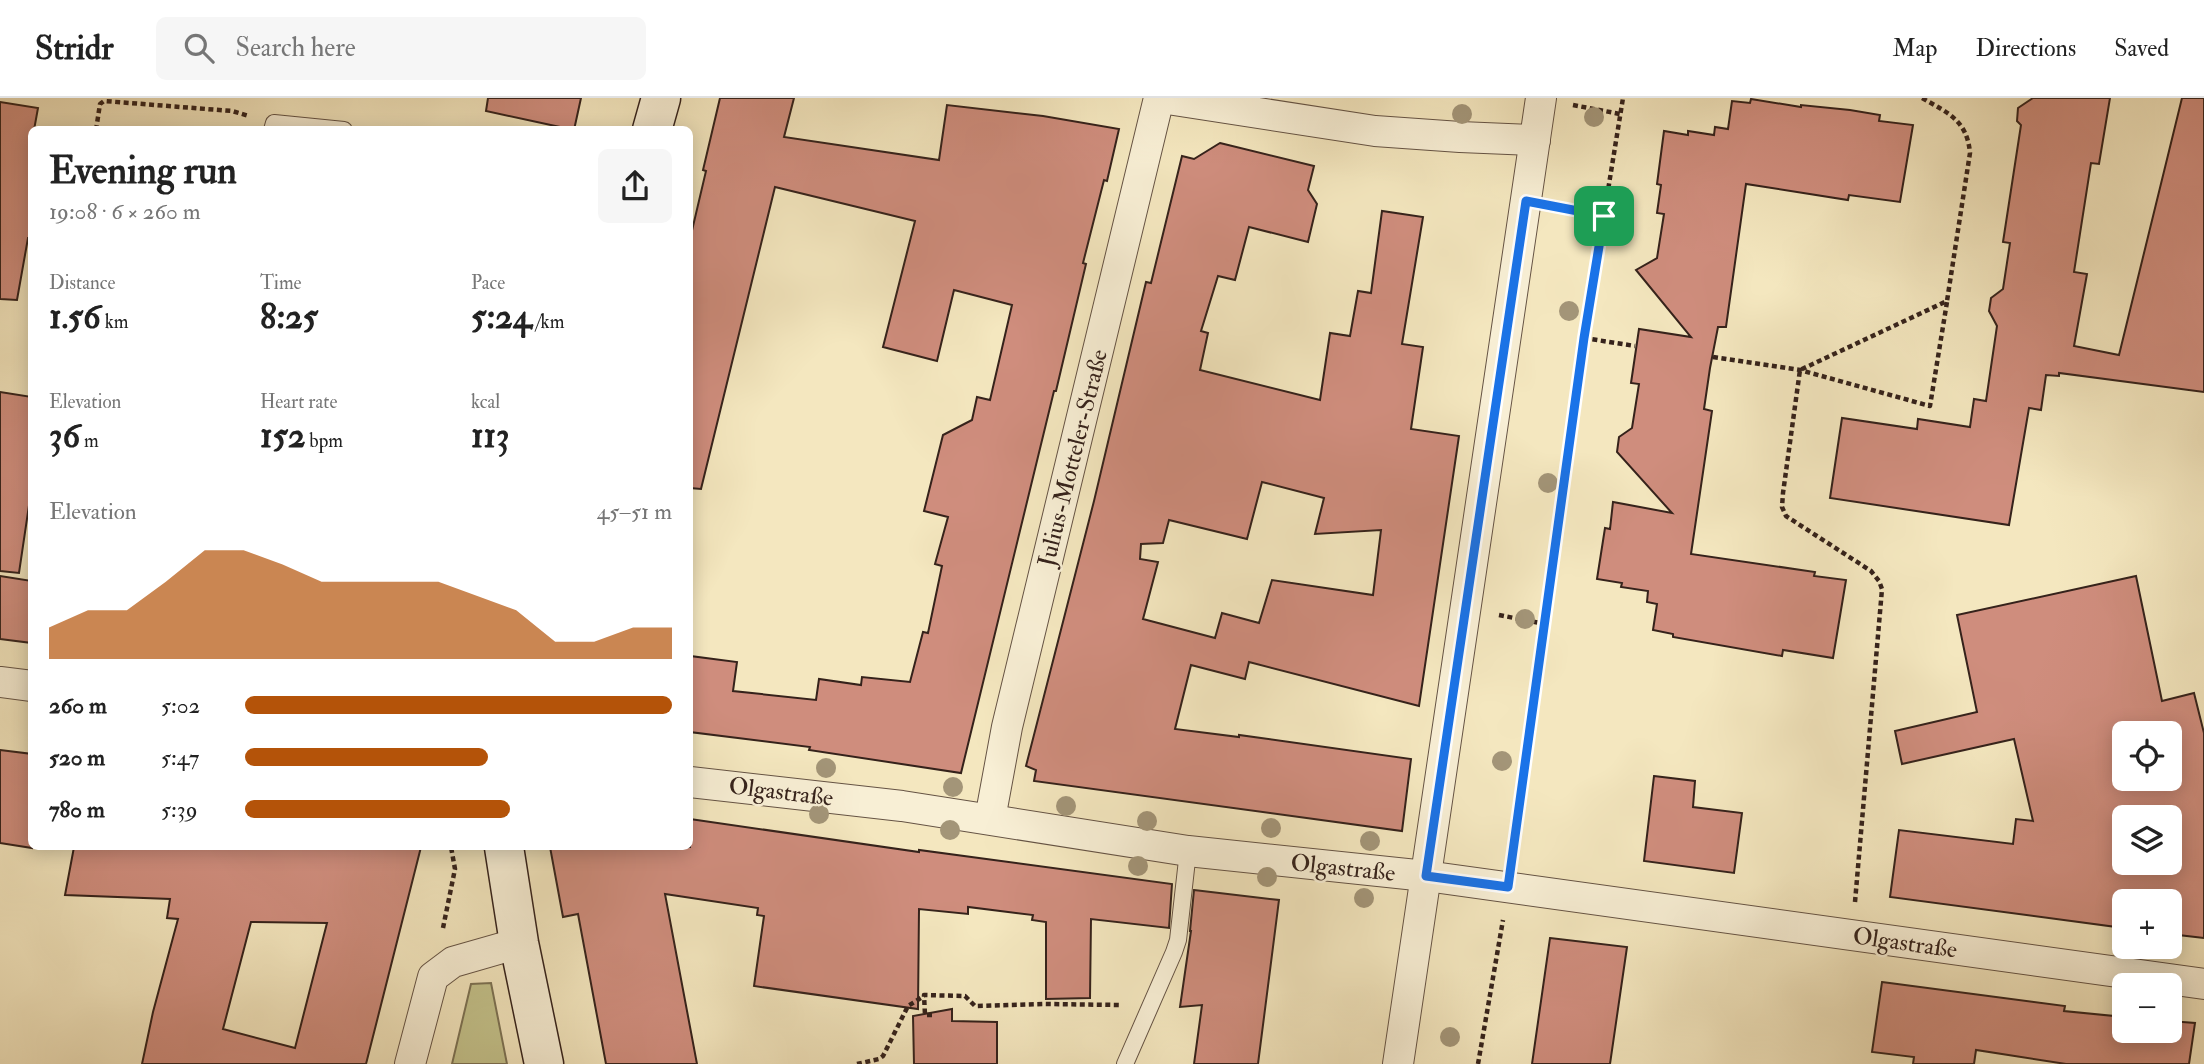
<!DOCTYPE html>
<meta charset="utf-8">
<style>
body{margin:0;font-family:"IM FELL Double Pica",serif;background:#f6f6f6;color:#222;height:100vh;display:flex;flex-direction:column;font-size:26px;white-space:nowrap}
*{box-sizing:border-box;margin:0}
p{font-size:23px;color:#767676}
.icon{flex:none;width:38px;height:38px;fill:none;stroke:currentColor;stroke-width:2;stroke-linecap:round;stroke-linejoin:round}
.map{position:relative;flex:1;overflow:hidden}
.drawer{position:absolute;left:28px;top:28px;width:665px;height:724px;display:flex;flex-direction:column;background:#fff;border-radius:10px;box-shadow:0 4px 18px #0003}
.drawer>*{flex:none}
.tools{position:absolute;left:2112px;top:623px;display:grid;gap:14px}
.tools a{display:grid;place-items:center;width:70px;height:70px;border-radius:10px;background:#fff;box-shadow:0 4px 18px #0003;font-size:35px}
.pin{position:absolute;display:grid;place-items:center;width:60px;height:60px;color:#fff;margin:-30px;border-radius:14px;box-shadow:0 4px 10px #0006}
.round{display:grid;place-items:center;flex:none;width:74px;height:74px;border-radius:10px;background:#f6f6f6}
.head{display:flex;align-items:center;justify-content:space-between;height:119px;padding:0 21px}
h1{font-size:38px;font-weight:700;line-height:52px}
.figures{display:grid;grid-template-columns:repeat(3,1fr);gap:10px;height:119px;padding:7px 21px}
.figures div{display:grid;align-content:center}
.figures b{font-size:35px;font-weight:700}
.figures small{font-size:19px;font-weight:400}
.figures p{font-size:19px}
.chart{height:196px;padding:14px 21px}
.chart p{display:flex;justify-content:space-between}
.chart svg{width:100%;height:126px;margin-top:7px;fill:#b45309;opacity:.7}
ul{padding:0 21px;list-style:none;font-size:23px}
li{display:grid;grid-template-columns:112px 84px 1fr;align-items:center;height:52px}
li i{height:18px;border-radius:9px;background:#b45309}
header{display:flex;align-items:center;gap:42px;box-sizing:border-box;height:98px;padding:0 35px;background:#fff;border-bottom:2px solid #e0e0e0}
header strong{font-size:33px}
nav{display:flex;gap:38px;margin-inline-start:auto;font-size:24px}
.search{width:490px;height:63px;background:#f6f6f6;display:flex;align-items:center;gap:18px;box-sizing:border-box;padding:0 24px;border-radius:10px;color:#767676;font-size:26px}
.map>svg:first-child{display:block}
</style>
<header>
<strong>Stridr</strong>
<div class="search"><svg class="icon" aria-label="search" viewBox="0 0 24 24"><circle cx="10" cy="10" r="6"/><path d="M15 15l6 6"/></svg>Search here</div>
<nav><a>Map</a><a>Directions</a><a>Saved</a></nav>
</header>
<div class="map">
<svg width="2204" height="966" viewBox="0 0 2204 966">
<rect width="100%" height="100%" fill="#f4e7bf"/>
<filter id="stains"><feTurbulence type="fractalNoise" baseFrequency=".00286" numOctaves="4"/><feColorMatrix values="0 0 0 0 .2 0 0 0 0 .09 0 0 0 0 .02 0 0 0 .5 -.17"/></filter>
<radialGradient id="worn" r=".72"><stop offset=".6" stop-color="#630" stop-opacity="0"/><stop offset="1" stop-color="#630" stop-opacity=".3"/></radialGradient>
<path fill="#c4c38c" stroke="#7c7254" stroke-width="2" d="M 491,885 L 507,966 L 452,966 L 471,886 Z"/>
<g fill="#cf8d7d" stroke="#35221b" stroke-width="2" fill-rule="evenodd">
<path d="M 488,0 L 581,0 L 574,32 L 486,13 Z"/>
<path d="M 720,0 L 794,0 L 784,39 L 939,62 L 947,7 L 1043,18 L 1119,31 L 1107,83 L 1104,82 L 1083,165 L 1086,166 L 1056,293 L 1054,293 L 961,675 L 809,652 L 810,649 L 690,634 L 690,558 L 737,564 L 733,593 L 816,602 L 819,581 L 861,587 L 862,579 L 910,584 L 923,534 L 928,535 L 942,468 L 935,466 L 948,419 L 924,413 L 943,337 L 972,322 L 977,299 L 990,302 L 1012,207 L 954,192 L 937,263 L 883,249 L 915,123 L 775,89 L 701,391 L 690,390 L 690,141 L 706,73 L 703,72 Z"/>
<path d="M 2033,0 L 2110,0 L 2099,66 L 2091,65 L 2074,174 L 2087,176 L 2074,248 L 2119,257 L 2182,0 L 2204,0 L 2204,294 L 2059,275 L 2059,278 L 2046,277 L 2041,312 L 2029,310 L 2009,427 L 1830,400 L 1842,320 L 1917,331 L 1918,321 L 1970,329 L 1974,301 L 1986,303 L 1997,228 L 1989,213 L 1991,200 L 2003,191 L 2010,145 L 2003,144 L 2021,27 L 2017,23 L 2018,10 Z"/>
<path d="M 1751,1 L 1801,9 L 1801,7 L 1850,12 L 1880,17 L 1879,23 L 1913,27 L 1900,104 L 1849,97 L 1848,102 L 1746,86 L 1726,229 L 1718,229 L 1710,270 L 1704,311 L 1712,313 L 1691,456 L 1815,474 L 1814,478 L 1846,482 L 1833,560 L 1783,552 L 1782,558 L 1673,539 L 1673,536 L 1653,532 L 1657,506 L 1647,504 L 1648,493 L 1621,489 L 1622,485 L 1597,481 L 1605,430 L 1610,431 L 1613,404 L 1672,415 L 1617,354 L 1619,339 L 1632,330 L 1639,286 L 1631,285 L 1639,231 L 1691,239 L 1636,172 L 1657,160 L 1664,116 L 1657,115 L 1661,87 L 1657,86 L 1664,33 L 1688,37 L 1688,33 L 1714,37 L 1715,29 L 1728,31 L 1732,3 L 1750,5 Z"/>
<path d="M 0,4 L 38,10 L 34,32 L 32,32 L 32,140 L 28,140 L 17,202 L 0,201 Z"/>
<path d="M 1220,45 L 1314,68 L 1308,92 L 1317,106 L 1308,144 L 1249,129 L 1235,182 L 1218,178 L 1201,233 L 1208,235 L 1200,272 L 1320,302 L 1330,235 L 1350,238 L 1358,193 L 1371,195 L 1382,113 L 1423,119 L 1402,246 L 1423,249 L 1411,331 L 1459,338 L 1419,608 L 1249,564 L 1245,581 L 1191,567 L 1175,631 L 1239,639 L 1239,637 L 1411,661 L 1402,733 L 1034,683 L 1036,672 L 1026,668 L 1094,403 L 1146,184 L 1151,185 L 1182,58 L 1194,61 ZM 1262,384 L 1324,400 L 1315,436 L 1381,432 L 1373,497 L 1272,482 L 1259,525 L 1222,515 L 1215,540 L 1143,521 L 1158,464 L 1140,461 L 1141,446 L 1163,445 L 1169,422 L 1247,441 Z"/>
<path d="M 0,294 L 32,299 L 32,387 L 19,475 L 0,473 Z"/>
<path d="M 0,478 L 32,483 L 32,545 L 0,541 Z"/>
<path d="M 2136,478 L 2162,603 L 2194,595 L 2204,635 L 2204,840 L 2170,836 L 2170,803 L 2124,803 L 2124,830 L 1890,799 L 1899,732 L 2013,746 L 2016,721 L 2033,723 L 2014,641 L 1902,666 L 1895,633 L 1977,614 L 1957,517 ZM 2124,635 L 2170,635 L 2170,681 L 2124,681 ZM 2124,719 L 2170,719 L 2170,765 L 2124,765 Z"/>
<path d="M 0,652 L 32,656 L 32,750 L 0,745 Z"/>
<path d="M 1654,678 L 1695,683 L 1693,709 L 1742,715 L 1734,775 L 1644,763 Z"/>
<path d="M 690,721 L 919,754 L 919,752 L 1172,786 L 1169,830 L 1091,821 L 1090,900 L 1046,901 L 1046,824 L 1032,822 L 1033,817 L 968,809 L 968,816 L 919,811 L 918,911 L 754,888 L 764,818 L 757,817 L 758,810 L 665,796 L 697,966 L 606,966 L 578,816 L 563,819 L 550,749 L 690,749 Z"/>
<path d="M 74,749 L 421,749 L 366,966 L 142,966 L 153,914 L 178,821 L 167,820 L 170,801 L 65,797 ZM 251,824 L 327,825 L 295,950 L 223,931 Z"/>
<path d="M 1194,792 L 1279,802 L 1258,966 L 1194,966 L 1202,907 L 1180,909 L 1191,833 L 1190,833 Z"/>
<path d="M 1550,840 L 1627,849 L 1610,966 L 1532,966 Z"/>
<path d="M 1882,884 L 2065,908 L 2064,913 L 2124,919 L 2124,933 L 2170,933 L 2170,923 L 2195,925 L 2189,966 L 2066,966 L 1976,952 L 1974,966 L 1913,966 L 1914,959 L 1872,954 Z"/>
<path d="M 952,911 L 952,923 L 997,924 L 997,966 L 914,966 L 913,918 Z"/>
</g>
<g fill="none" stroke-linecap="round" stroke-linejoin="round">
<defs>
<g id="lane">
<path d="M 272,32 L 274,25 L 344,32"/>
<path d="M 1125,966 L 1174,854 L 1178,842 L 1188,753"/>
</g>
<g id="street">
<path d="M 1161,0 L 1375,33 L 1460,39 L 1535,42"/>
<path d="M 0,584 L 32,588"/>
<path d="M 690,684 L 902,708 L 1188,753 L 1426,778 L 2204,886"/>
<path d="M 990,721 L 1007,629 L 1159,0"/>
<path d="M 410,966 L 433,879 L 453,864 L 519,845"/>
<path d="M 1398,966 L 1541,0"/>
</g>
<g id="secondary">
<path d="M 652,32 L 661,0"/>
<path d="M 504,749 L 519,845 L 544,966"/>
</g>
</defs>
<use href="#lane" stroke="#655344" stroke-width="18"/>
<use href="#street" stroke="#655344" stroke-width="32"/>
<use href="#secondary" stroke="#35221b" stroke-width="41"/>
<g stroke="#35221b" stroke-width="4.5" stroke-dasharray="5 3.5" stroke-linecap="butt">
<path d="M 1573,7 L 1620,16"/>
<path d="M 96,32 L 100,6 L 104,3 L 232,13 L 249,18"/>
<path d="M 1560,109 L 1603,118"/>
<path d="M 1584,240 L 1635,248"/>
<path d="M 1713,259 L 1800,272 L 1930,308 L 1947,204"/>
<path d="M 1499,517 L 1545,526"/>
<path d="M 1513,755 L 1584,240 L 1623,0"/>
<path d="M 1855,804 L 1882,491 L 1879,483 L 1871,473 L 1786,418 L 1782,409 L 1783,395 L 1800,272 L 1947,203 L 1970,55 C 1967,22 1948,15 1922,0"/>
<path d="M 443,830 L 455,771 L 451,749"/>
<path d="M 932,917 L 925,917 L 924,897 L 965,898 L 975,908 L 1045,906 L 1122,907"/>
<path d="M 857,966 L 879,961 L 883,958 L 908,908 L 924,898"/>
<path d="M 1478,966 L 1503,822"/>
</g>
<use href="#lane" stroke="#f8efd5" stroke-width="16"/>
<use href="#street" stroke="#f8efd5" stroke-width="30"/>
<use href="#secondary" stroke="#f8efd5" stroke-width="38"/>
</g>
<g fill="#a39578">
<circle cx="1462" cy="16" r="10"/>
<circle cx="1594" cy="19" r="10"/>
<circle cx="1569" cy="213" r="10"/>
<circle cx="1548" cy="385" r="10"/>
<circle cx="1525" cy="521" r="10"/>
<circle cx="1502" cy="663" r="10"/>
<circle cx="826" cy="670" r="10"/>
<circle cx="953" cy="689" r="10"/>
<circle cx="1066" cy="708" r="10"/>
<circle cx="819" cy="716" r="10"/>
<circle cx="1147" cy="723" r="10"/>
<circle cx="1271" cy="730" r="10"/>
<circle cx="950" cy="732" r="10"/>
<circle cx="1370" cy="743" r="10"/>
<circle cx="1138" cy="768" r="10"/>
<circle cx="1267" cy="779" r="10"/>
<circle cx="1364" cy="800" r="10"/>
<circle cx="1450" cy="939" r="10"/>
</g>
<g fill="none" stroke-linecap="round" stroke-linejoin="round">
<defs>
<path id="route" d="M 1526,103 L 1604,118 L 1584,240 L 1508,789 L 1426,778 Z"/>
</defs>
<use href="#route" stroke="#fff" stroke-width="14"/>
<use href="#route" stroke="#1a73e8" stroke-width="9"/>
</g>
<g text-anchor="middle" dominant-baseline="central" stroke-width="5" stroke-linejoin="round" paint-order="stroke">
<g font-size="24" fill="#35221b" stroke="#f8efd5">
<text transform="translate(1073 360) rotate(-76)">Julius-Motteler-Straße</text>
<text transform="translate(781 694) rotate(7)">Olgastraße</text>
<text transform="translate(1343 770) rotate(6)">Olgastraße</text>
<text transform="translate(1905 845) rotate(8)">Olgastraße</text>
</g>
</g>
<rect width="100%" height="100%" filter="url(#stains)"/>
<rect width="100%" height="100%" fill="url(#worn)"/>
</svg>
<div class="tools">
<a><svg class="icon" aria-label="locate" viewBox="0 0 24 24"><circle cx="12" cy="12" r="6"/><path d="M12 2v4M12 18v4M2 12h4M18 12h4"/></svg></a>
<a><svg class="icon" aria-label="layers" viewBox="0 0 24 24"><path d="M12 4l9 5-9 5-9-5zM3 14l9 5 9-5"/></svg></a>
<a>+</a>
<a>−</a>
</div>
<div class="pin" style="left:1604px;top:118px;background:#1e9e55"><svg class="icon" aria-label="arrive" viewBox="0 0 24 24"><path d="M6 21V4h12l-3 4 3 4H6"/></svg></div>
<section class="drawer">
<div class="head"><div><h1>Evening run</h1><p>19:08 · 6 × 260 m</p></div><a class="round"><svg class="icon" aria-label="share" viewBox="0 0 24 24"><path d="M12 15V3M7 8l5-5 5 5M5 13v7h14v-7"/></svg></a></div>
<div class="figures">
<div><p>Distance</p><b>1.56<small> km</small></b></div>
<div><p>Time</p><b>8:25</b></div>
<div><p>Pace</p><b>5:24<small> /km</small></b></div>
</div>
<div class="figures">
<div><p>Elevation</p><b>36<small> m</small></b></div>
<div><p>Heart rate</p><b>152<small> bpm</small></b></div>
<div><p>kcal</p><b>113</b></div>
</div>
<div class="chart"><p><span>Elevation</span>45–51 m</p>
<svg viewBox="0 0 160 44" preserveAspectRatio="none"><path d="M0 44V33L10 27L20 27L30 17L40 6L50 6L60 11L70 17L80 17L90 17L100 17L110 22L120 27L130 38L140 38L150 33L160 33V44z"/></svg>
</div>
<ul>
<li><b>260 m</b>5:02<i style="width:100%"></i></li>
<li><b>520 m</b>5:47<i style="width:57%"></i></li>
<li><b>780 m</b>5:39<i style="width:62%"></i></li>
</ul>
</section>
</div>
